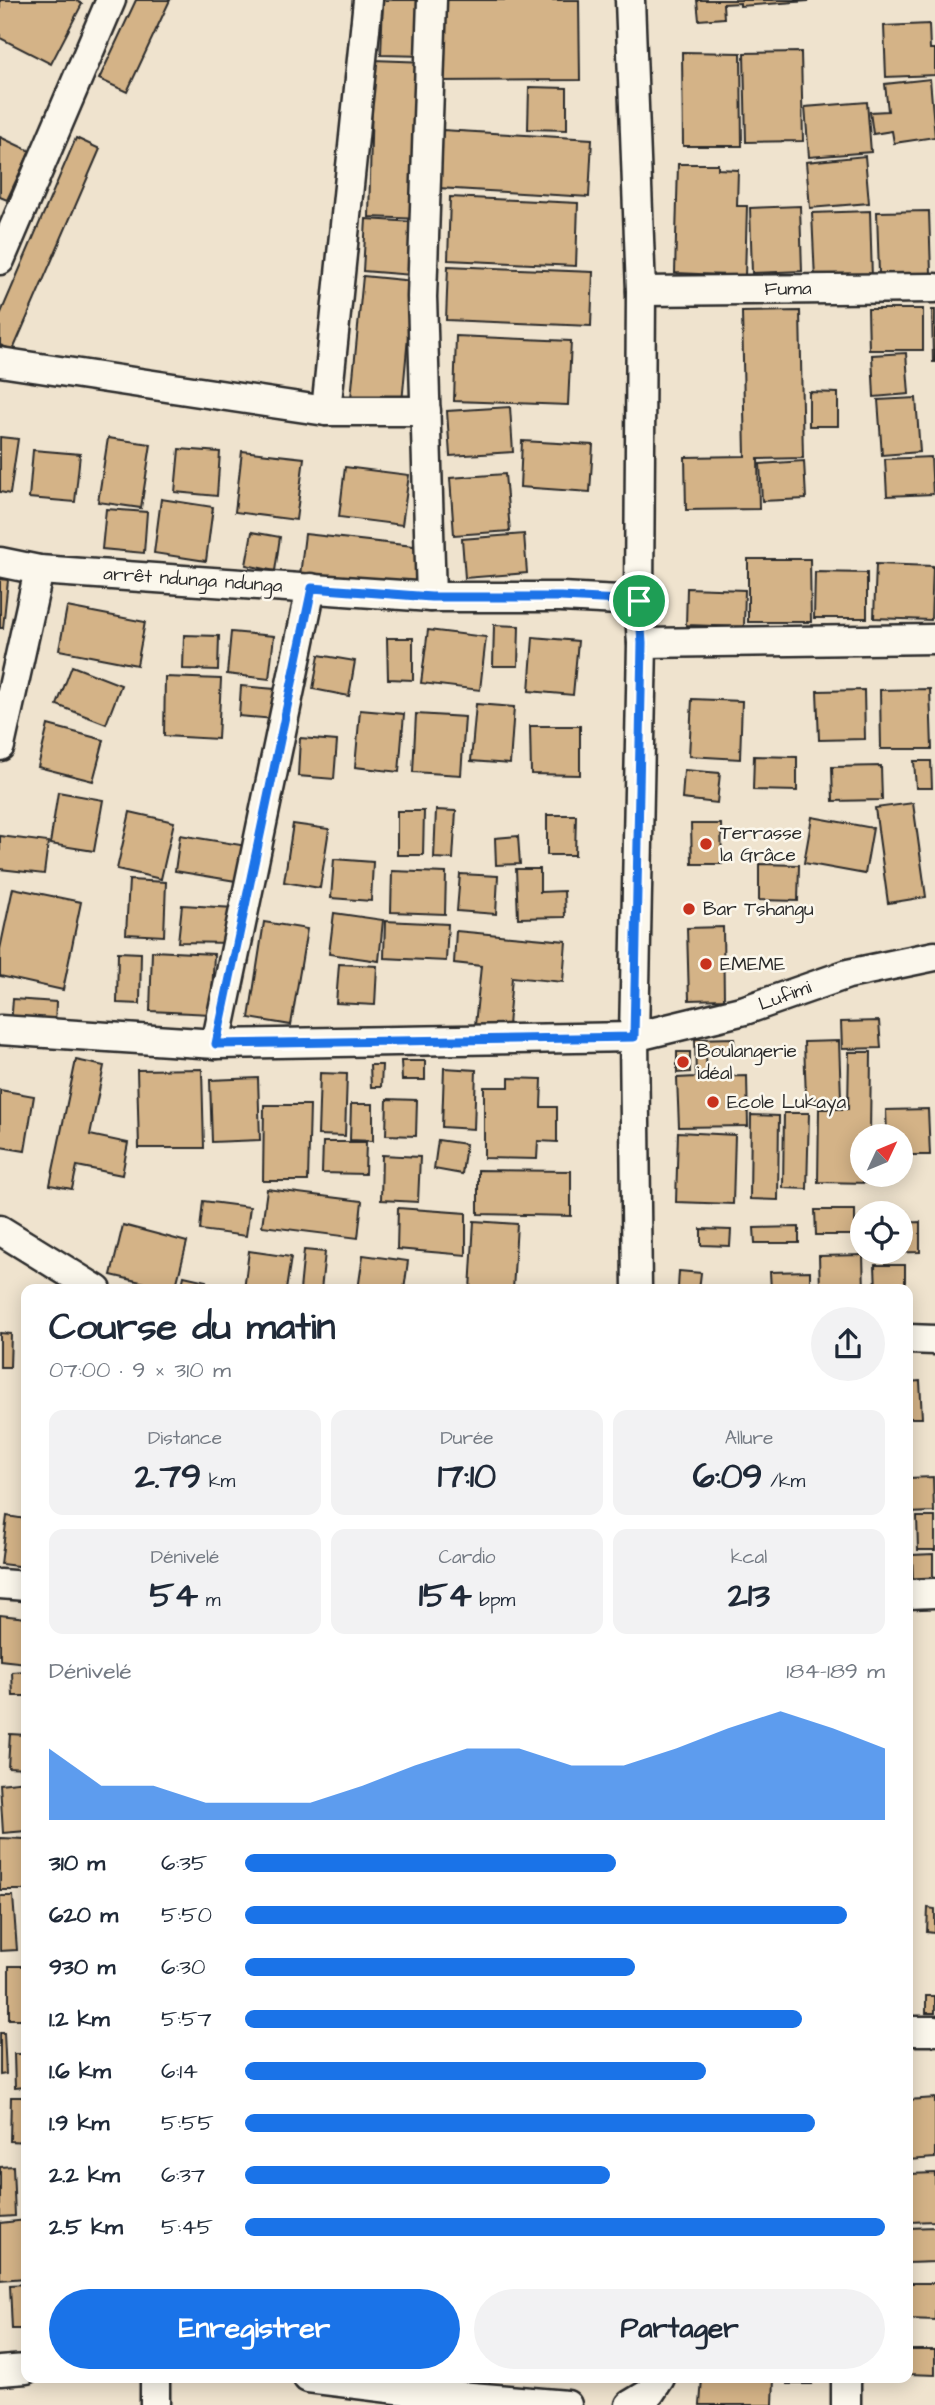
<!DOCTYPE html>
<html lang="fr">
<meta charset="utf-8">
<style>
body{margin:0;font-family:"Architects Daughter",sans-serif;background:#f2f2f3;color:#1f2937;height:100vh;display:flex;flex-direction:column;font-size:26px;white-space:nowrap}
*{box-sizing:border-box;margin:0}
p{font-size:23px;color:#747a83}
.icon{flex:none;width:38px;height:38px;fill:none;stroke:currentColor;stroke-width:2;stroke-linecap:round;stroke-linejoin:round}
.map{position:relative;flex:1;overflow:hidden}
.drawer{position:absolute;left:21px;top:1284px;width:892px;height:1099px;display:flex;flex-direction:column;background:#fff;border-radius:14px;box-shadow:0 4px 18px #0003}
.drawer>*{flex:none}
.needle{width:46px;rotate:46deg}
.fabs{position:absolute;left:850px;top:1124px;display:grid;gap:14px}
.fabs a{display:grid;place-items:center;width:63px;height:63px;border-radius:50%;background:#fff;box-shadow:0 4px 18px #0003;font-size:35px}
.pin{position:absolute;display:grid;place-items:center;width:60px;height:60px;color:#fff;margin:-30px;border:4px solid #fff;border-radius:50%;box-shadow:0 2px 7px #0007}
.round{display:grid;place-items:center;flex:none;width:74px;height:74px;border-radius:37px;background:#f2f2f3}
.headline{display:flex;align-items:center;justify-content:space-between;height:119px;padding:0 28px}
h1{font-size:38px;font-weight:800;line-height:52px}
.figures{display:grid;grid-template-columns:repeat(3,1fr);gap:10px;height:119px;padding:7px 28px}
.figures div{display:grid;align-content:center;border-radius:14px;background:#f2f2f3;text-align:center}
.figures b{font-size:35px;font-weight:800}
.figures small{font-size:19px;font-weight:400}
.figures p{font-size:19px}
.chart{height:196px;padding:14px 28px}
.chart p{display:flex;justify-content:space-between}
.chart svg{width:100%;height:126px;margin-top:7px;fill:#1a73e8;opacity:.7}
.button{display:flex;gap:14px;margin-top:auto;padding:14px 28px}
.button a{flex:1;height:80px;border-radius:42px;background:#1a73e8;color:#fff;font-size:28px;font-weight:800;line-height:80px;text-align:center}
.button a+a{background:#f2f2f3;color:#1f2937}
ul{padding:0 28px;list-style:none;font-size:23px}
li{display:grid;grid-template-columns:112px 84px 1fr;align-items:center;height:52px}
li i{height:18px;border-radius:9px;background:#1a73e8}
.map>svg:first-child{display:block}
</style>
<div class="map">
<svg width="935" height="2405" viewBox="0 0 935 2405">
<rect width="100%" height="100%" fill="#efe3ce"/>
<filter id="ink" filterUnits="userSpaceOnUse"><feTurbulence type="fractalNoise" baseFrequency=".0143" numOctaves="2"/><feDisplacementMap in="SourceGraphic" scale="14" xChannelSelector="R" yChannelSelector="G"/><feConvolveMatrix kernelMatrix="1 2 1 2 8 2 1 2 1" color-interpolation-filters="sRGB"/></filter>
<g filter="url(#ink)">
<g fill="#d4b387" stroke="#2b2b2b" stroke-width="2">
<path d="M 0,0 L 75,0 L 82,4 L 51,64 L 0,38 Z"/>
<path d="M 136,0 L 170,0 L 127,92 L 99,79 Z"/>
<path d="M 383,0 L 427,0 L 426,56 L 381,55 Z"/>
<path d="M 437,0 L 579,0 L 580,80 L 437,81 Z"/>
<path d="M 697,0 L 808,0 L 808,1 L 740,6 L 740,3 L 723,4 L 724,18 L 699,20 Z"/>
<path d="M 929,24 L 930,49 L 935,49 L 935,75 L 886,77 L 884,26 Z"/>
<path d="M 682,52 L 741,53 L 742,146 L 683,146 Z"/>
<path d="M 801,52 L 803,141 L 746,142 L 744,53 Z"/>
<path d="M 373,60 L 427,62 L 423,219 L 369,217 Z"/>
<path d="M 930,79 L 935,137 L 894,143 L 892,131 L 873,134 L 870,112 L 888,111 L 885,84 Z"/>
<path d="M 529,87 L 567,88 L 567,130 L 528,129 Z"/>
<path d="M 867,102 L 871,152 L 809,157 L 805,107 Z"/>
<path d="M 442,130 L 592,139 L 589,197 L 438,188 Z"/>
<path d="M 0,137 L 30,151 L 7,200 L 0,197 Z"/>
<path d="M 76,138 L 100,149 L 13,350 L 0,345 L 0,315 Z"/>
<path d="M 865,156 L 869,203 L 810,208 L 806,162 Z"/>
<path d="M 678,164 L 718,164 L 718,169 L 738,170 L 737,206 L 747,206 L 745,276 L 675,273 Z"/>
<path d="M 450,197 L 578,203 L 576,266 L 448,260 Z"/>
<path d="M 800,206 L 802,271 L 752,273 L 750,208 Z"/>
<path d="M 870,211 L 872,278 L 815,280 L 812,213 Z"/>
<path d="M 929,211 L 931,273 L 879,274 L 877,212 Z"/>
<path d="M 366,219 L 415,222 L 412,275 L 363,271 Z"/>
<path d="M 448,266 L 593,272 L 591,326 L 446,320 Z"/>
<path d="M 363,276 L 413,281 L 402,403 L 351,398 Z"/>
<path d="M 868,309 L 923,309 L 923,350 L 869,350 Z"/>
<path d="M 932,310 L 935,310 L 935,362 L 933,362 Z"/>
<path d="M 800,311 L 803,458 L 758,459 L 759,509 L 686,510 L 685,457 L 745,456 L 742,312 Z"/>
<path d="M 456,336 L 571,341 L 568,405 L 454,401 Z"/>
<path d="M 906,353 L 909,394 L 874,397 L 872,355 Z"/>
<path d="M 809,392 L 838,393 L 838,426 L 809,426 Z"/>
<path d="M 916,398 L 920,452 L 882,455 L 878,400 Z"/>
<path d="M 510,407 L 513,452 L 450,456 L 447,411 Z"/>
<path d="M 0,437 L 18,439 L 10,494 L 0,492 Z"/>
<path d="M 108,438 L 151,444 L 141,508 L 98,502 Z"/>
<path d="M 522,441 L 593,445 L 590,492 L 520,487 Z"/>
<path d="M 179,449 L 220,452 L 217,496 L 175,492 Z"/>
<path d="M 33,450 L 80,454 L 75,502 L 29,498 Z"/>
<path d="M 242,451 L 304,458 L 296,520 L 235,512 Z"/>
<path d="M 931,457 L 933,494 L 887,496 L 885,459 Z"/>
<path d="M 804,461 L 806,499 L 762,501 L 760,464 Z"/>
<path d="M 345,467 L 409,475 L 402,525 L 339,517 Z"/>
<path d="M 505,474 L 510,531 L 454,535 L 450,478 Z"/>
<path d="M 161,499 L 213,507 L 206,561 L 154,553 Z"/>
<path d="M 106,509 L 147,512 L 144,553 L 102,549 Z"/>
<path d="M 252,532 L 280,537 L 275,571 L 246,565 Z"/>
<path d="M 305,534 L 422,547 L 417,589 L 300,576 Z"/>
<path d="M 524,534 L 527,573 L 465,578 L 462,539 Z"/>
<path d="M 748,559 L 810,559 L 811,622 L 748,622 Z"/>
<path d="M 876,564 L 933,566 L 931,620 L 874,618 Z"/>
<path d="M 815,572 L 867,573 L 867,618 L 814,618 Z"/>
<path d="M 0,579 L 8,580 L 3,628 L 0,628 Z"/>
<path d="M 687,588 L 745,590 L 744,627 L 686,625 Z"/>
<path d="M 67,607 L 145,622 L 137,665 L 59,650 Z"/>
<path d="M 494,625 L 519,626 L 518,666 L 493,666 Z"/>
<path d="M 428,630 L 486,637 L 480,690 L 421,683 Z"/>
<path d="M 231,632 L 274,636 L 269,679 L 227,674 Z"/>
<path d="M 184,635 L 219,636 L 218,670 L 183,669 Z"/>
<path d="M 533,637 L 578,641 L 573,695 L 529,691 Z"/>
<path d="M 387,638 L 413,638 L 413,680 L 388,679 Z"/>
<path d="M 319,655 L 355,661 L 349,696 L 313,689 Z"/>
<path d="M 72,666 L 121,685 L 106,724 L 57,705 Z"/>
<path d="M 165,677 L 221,679 L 218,739 L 164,736 Z"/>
<path d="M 241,686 L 275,689 L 274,719 L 239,716 Z"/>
<path d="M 930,689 L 932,749 L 881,749 L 880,690 Z"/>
<path d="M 864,690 L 865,739 L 819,740 L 817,691 Z"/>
<path d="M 692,699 L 742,701 L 740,759 L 689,756 Z"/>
<path d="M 476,704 L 514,707 L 510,764 L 471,761 Z"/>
<path d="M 360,710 L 404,714 L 399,772 L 355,767 Z"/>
<path d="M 416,714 L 465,717 L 461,775 L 413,772 Z"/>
<path d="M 48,725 L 104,740 L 93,781 L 38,767 Z"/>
<path d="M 530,726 L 580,726 L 580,775 L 531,774 Z"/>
<path d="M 300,738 L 337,741 L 334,779 L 298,776 Z"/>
<path d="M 754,756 L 797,757 L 797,791 L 753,790 Z"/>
<path d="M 914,761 L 931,761 L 932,788 L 916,788 Z"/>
<path d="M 881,766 L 882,800 L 833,801 L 832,767 Z"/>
<path d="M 684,770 L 720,773 L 717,803 L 682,799 Z"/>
<path d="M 58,792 L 103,800 L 94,851 L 50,844 Z"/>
<path d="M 913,803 L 926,897 L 888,903 L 875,808 Z"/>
<path d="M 436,810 L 456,811 L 453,859 L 434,858 Z"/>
<path d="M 397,811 L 424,811 L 423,855 L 397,855 Z"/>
<path d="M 130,812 L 174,822 L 161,879 L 117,869 Z"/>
<path d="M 547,815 L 576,815 L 575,855 L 547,855 Z"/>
<path d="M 812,817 L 873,828 L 865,874 L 804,863 Z"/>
<path d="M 293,824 L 329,829 L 320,888 L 284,882 Z"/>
<path d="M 691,824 L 721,824 L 722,864 L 692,864 Z"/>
<path d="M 180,835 L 247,846 L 242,882 L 175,871 Z"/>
<path d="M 0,836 L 48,842 L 44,874 L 0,869 Z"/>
<path d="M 518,836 L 520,864 L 496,865 L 495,838 Z"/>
<path d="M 334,859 L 373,862 L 371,901 L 331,898 Z"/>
<path d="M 759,864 L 799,865 L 798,901 L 759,900 Z"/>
<path d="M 516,869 L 540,869 L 540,892 L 564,891 L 565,917 L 518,918 Z"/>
<path d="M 392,871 L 446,873 L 445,914 L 391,912 Z"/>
<path d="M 460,874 L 498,876 L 496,914 L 457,911 Z"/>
<path d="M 129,880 L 166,882 L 164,936 L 126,934 Z"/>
<path d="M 13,888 L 81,902 L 63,990 L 0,976 L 0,949 Z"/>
<path d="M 182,905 L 235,908 L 230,943 L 178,942 Z"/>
<path d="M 334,913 L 383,920 L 379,961 L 329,954 Z"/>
<path d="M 385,921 L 448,924 L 446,961 L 384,958 Z"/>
<path d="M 264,922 L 307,929 L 291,1025 L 249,1018 Z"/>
<path d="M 723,927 L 724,999 L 689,1000 L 687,928 Z"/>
<path d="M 456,931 L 566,941 L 563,982 L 512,977 L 507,1038 L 474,1035 L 481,966 L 454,963 Z"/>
<path d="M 152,951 L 214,954 L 211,1014 L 150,1011 Z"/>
<path d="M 118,952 L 141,953 L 140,1004 L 117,1003 Z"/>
<path d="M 339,964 L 377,966 L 375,1005 L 336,1003 Z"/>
<path d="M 13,999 L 56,1002 L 55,1028 L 11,1025 Z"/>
<path d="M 879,1021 L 881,1048 L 842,1049 L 841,1022 Z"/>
<path d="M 734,1038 L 735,1053 L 706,1053 L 707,1077 L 747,1076 L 748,1126 L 679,1127 L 677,1078 L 696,1077 L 695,1039 Z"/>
<path d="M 839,1041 L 841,1098 L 806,1099 L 804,1042 Z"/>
<path d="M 677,1052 L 690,1052 L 690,1072 L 677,1073 Z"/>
<path d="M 849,1052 L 871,1052 L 870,1136 L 863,1136 L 863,1174 L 870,1174 L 870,1183 L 818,1182 L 819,1109 L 848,1109 Z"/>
<path d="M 76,1060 L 104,1066 L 90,1135 L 128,1143 L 122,1175 L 77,1166 L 72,1189 L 50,1185 Z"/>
<path d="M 401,1061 L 425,1061 L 425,1080 L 402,1080 Z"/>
<path d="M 370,1065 L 382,1065 L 381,1087 L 371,1087 Z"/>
<path d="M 444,1068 L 476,1070 L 474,1129 L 442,1127 Z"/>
<path d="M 202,1069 L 204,1148 L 139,1148 L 137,1070 Z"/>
<path d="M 320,1073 L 347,1074 L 345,1136 L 318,1135 Z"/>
<path d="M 258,1078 L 260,1140 L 212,1142 L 210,1080 Z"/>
<path d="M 509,1078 L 542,1079 L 541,1107 L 557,1107 L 557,1142 L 538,1141 L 537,1159 L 484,1158 L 484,1087 L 509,1087 Z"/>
<path d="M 0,1090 L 34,1096 L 25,1151 L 0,1147 Z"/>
<path d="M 387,1099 L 417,1100 L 416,1136 L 386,1135 Z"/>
<path d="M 351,1104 L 373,1104 L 373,1141 L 350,1140 Z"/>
<path d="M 264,1105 L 310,1105 L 308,1181 L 263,1181 Z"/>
<path d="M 928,1109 L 930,1155 L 901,1155 L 901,1136 L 887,1136 L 886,1110 Z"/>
<path d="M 784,1113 L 809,1113 L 807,1189 L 783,1188 Z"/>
<path d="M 751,1115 L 779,1116 L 778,1200 L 750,1199 Z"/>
<path d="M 678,1132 L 735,1135 L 733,1204 L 676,1202 Z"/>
<path d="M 438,1140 L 466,1144 L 462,1174 L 434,1169 Z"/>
<path d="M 323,1142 L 366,1142 L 365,1174 L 322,1173 Z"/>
<path d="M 382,1155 L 420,1157 L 418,1202 L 381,1200 Z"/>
<path d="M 478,1170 L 571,1171 L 571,1216 L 478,1214 Z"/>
<path d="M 267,1189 L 362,1201 L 358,1238 L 262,1226 Z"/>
<path d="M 203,1201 L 250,1207 L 246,1236 L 200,1230 Z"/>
<path d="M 398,1208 L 466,1213 L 466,1255 L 397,1249 Z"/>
<path d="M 815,1210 L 855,1210 L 855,1235 L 816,1235 Z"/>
<path d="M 474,1221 L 517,1224 L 513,1290 L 470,1290 Z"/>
<path d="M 920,1222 L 920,1252 L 879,1253 L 879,1251 L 901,1251 L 901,1223 Z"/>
<path d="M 123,1225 L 187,1242 L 175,1290 L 111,1275 Z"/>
<path d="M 799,1227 L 799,1243 L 755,1243 L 754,1228 Z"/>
<path d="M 701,1229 L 731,1230 L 730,1246 L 701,1245 Z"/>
<path d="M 304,1250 L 325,1252 L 321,1290 L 300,1290 Z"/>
<path d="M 249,1251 L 291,1257 L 286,1290 L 244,1290 Z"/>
<path d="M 363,1255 L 408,1261 L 404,1290 L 358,1290 Z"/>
<path d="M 863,1255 L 864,1290 L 820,1290 L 819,1256 Z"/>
<path d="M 875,1265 L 905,1265 L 905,1290 L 876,1290 Z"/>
<path d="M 679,1271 L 701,1273 L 699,1290 L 678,1288 Z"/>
<path d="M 810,1271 L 810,1290 L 771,1290 L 770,1272 Z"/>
<path d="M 184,1276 L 206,1281 L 204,1290 L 181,1290 Z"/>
<path d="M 0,1333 L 11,1334 L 10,1367 L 0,1367 Z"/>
<path d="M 920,1381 L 922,1418 L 908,1418 L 908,1382 Z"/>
<path d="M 933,1477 L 934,1512 L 908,1513 L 908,1478 Z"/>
<path d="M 7,1516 L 26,1519 L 26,1567 L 1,1564 Z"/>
<path d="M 917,1517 L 935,1517 L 935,1550 L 918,1550 Z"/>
<path d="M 933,1554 L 933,1584 L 913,1584 L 912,1555 Z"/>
<path d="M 0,1615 L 26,1618 L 26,1663 L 0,1660 Z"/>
<path d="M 26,1671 L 26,1696 L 13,1696 L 12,1672 Z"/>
<path d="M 10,1734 L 26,1735 L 26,1768 L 8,1767 Z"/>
<path d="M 26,1781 L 26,1831 L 3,1833 L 0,1784 Z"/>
<path d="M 0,1838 L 26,1839 L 26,1890 L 0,1890 Z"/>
<path d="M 0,1896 L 13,1896 L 17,1950 L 0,1951 Z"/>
<path d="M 928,1908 L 935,1909 L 935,1933 L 927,1932 Z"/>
<rect x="9" y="1966" width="17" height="53"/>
<rect x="926" y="1996" width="9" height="17"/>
<path d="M 0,2033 L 4,2033 L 6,2074 L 0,2075 Z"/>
<path d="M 14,2054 L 26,2054 L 26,2087 L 15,2088 Z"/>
<path d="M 11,2097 L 26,2097 L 26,2142 L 10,2141 Z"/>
<path d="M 935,2098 L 935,2158 L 908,2160 L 908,2100 Z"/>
<path d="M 13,2166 L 15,2216 L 0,2217 L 0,2167 Z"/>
<path d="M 935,2173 L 935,2221 L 909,2222 L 908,2174 Z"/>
<path d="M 26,2220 L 26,2278 L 0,2280 L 0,2223 Z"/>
<path d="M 935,2227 L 935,2262 L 908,2263 L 908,2228 Z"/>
<path d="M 908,2283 L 935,2283 L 935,2320 L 908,2319 Z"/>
<path d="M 26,2284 L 26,2329 L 12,2329 L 10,2285 Z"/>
<path d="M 908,2350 L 935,2350 L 935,2375 L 908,2374 Z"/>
<path d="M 702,2378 L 774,2378 L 773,2405 L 700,2405 Z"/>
<path d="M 787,2378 L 811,2378 L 812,2384 L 787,2384 Z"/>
</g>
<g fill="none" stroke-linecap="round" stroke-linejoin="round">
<defs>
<g id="street">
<path d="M 630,0 L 641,291 L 639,601 L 642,643 L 634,1037 L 637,1290"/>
<path d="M 0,260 L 111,0"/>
<path d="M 641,291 L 935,288"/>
<path d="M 0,362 L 326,411 L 426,411"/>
<path d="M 326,411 L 368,0"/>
<path d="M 0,562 L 39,570 L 431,597 L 561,597 L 639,601"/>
<path d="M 431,597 L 422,297 L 432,0"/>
<path d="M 642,643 L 935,639"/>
<path d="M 0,746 L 39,570"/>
<path d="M 0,1030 L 216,1044 L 634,1037 L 745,1010 L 848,974 L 935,956"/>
<path d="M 216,1044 L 311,588"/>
<path d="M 0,1230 L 97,1290"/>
<path d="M 908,1339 L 935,1340"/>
<path d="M 0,1584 L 26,1586"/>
<path d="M 908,1594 L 935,1593"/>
<path d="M 908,2031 L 935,2031"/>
<path d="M 0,2371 L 26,2369"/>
<path d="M 155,2378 L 155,2405"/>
<path d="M 308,2378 L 447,2395 L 567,2405"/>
<path d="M 846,2378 L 846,2405"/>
<path d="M 630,2405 L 650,2393 L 660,2378"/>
</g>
</defs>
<use href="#street" stroke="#2b2b2b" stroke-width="33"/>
<use href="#street" stroke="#fbf7ec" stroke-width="28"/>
</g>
</g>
<g fill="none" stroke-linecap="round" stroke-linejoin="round" filter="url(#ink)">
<defs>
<path id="route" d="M 312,588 L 431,597 L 561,597 L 639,601 L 642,643 L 634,1037 L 216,1044 Z"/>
</defs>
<use href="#route" stroke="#fff" stroke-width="14"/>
<use href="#route" stroke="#1a73e8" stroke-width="9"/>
</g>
<g fill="#c8321e" stroke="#fbf7ec" stroke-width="2.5">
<circle cx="706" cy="844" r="7"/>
<circle cx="689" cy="909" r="7"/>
<circle cx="706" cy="964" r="7"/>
<circle cx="683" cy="1062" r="7"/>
<circle cx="713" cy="1102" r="7"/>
</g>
<g text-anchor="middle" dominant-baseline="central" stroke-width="5" stroke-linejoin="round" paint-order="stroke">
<g font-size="19" fill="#2b2b2b" stroke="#fbf7ec">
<text transform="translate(788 289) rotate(-1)">Fuma</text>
<text transform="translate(193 580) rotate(4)">arrêt ndunga ndunga</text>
<text transform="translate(785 996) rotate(-20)">Lufimi</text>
</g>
<g font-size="19" fill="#2b2b2b" stroke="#fbf7ec" text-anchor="start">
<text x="720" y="833">Terrasse<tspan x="720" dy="22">la Grâce</tspan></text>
<text x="703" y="909">Bar Tshangu</text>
<text x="720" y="964">EMEME</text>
<text x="697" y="1051">Boulangerie<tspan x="697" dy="22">idéal</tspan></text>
<text x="727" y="1102">Ecole Lukaya</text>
</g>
</g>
</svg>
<div class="fabs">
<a><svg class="needle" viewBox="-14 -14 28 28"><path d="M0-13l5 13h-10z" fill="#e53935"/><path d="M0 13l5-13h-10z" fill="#747a83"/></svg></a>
<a><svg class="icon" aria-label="locate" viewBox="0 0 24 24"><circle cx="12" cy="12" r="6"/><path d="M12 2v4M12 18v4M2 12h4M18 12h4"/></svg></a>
</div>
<div class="pin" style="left:639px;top:601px;background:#1e9e55"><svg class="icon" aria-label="arrive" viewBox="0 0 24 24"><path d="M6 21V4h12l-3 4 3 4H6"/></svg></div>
<section class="drawer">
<div class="headline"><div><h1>Course du matin</h1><p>07:00 · 9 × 310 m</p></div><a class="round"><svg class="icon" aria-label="share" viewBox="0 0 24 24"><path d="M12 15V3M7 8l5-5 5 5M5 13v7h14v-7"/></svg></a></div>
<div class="figures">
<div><p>Distance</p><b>2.79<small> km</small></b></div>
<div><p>Durée</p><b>17:10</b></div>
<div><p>Allure</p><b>6:09<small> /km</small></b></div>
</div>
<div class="figures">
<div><p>Dénivelé</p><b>54<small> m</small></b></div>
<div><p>Cardio</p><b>154<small> bpm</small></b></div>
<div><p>kcal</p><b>213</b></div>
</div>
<div class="chart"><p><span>Dénivelé</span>184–189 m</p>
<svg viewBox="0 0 160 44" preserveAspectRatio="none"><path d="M0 44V19L10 32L20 32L30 38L40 38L50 38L60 32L70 25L80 19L90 19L100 25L110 25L120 19L130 12L140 6L150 12L160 19V44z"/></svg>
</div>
<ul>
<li><b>310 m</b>6:35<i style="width:58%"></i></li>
<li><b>620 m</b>5:50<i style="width:94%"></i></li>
<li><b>930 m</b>6:30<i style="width:61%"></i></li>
<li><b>1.2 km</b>5:57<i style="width:87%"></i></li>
<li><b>1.6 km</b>6:14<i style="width:72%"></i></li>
<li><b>1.9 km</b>5:55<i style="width:89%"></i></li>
<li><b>2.2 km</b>6:37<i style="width:57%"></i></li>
<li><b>2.5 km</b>5:45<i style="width:100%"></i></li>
</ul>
<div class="button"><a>Enregistrer</a><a>Partager</a></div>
</section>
</div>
